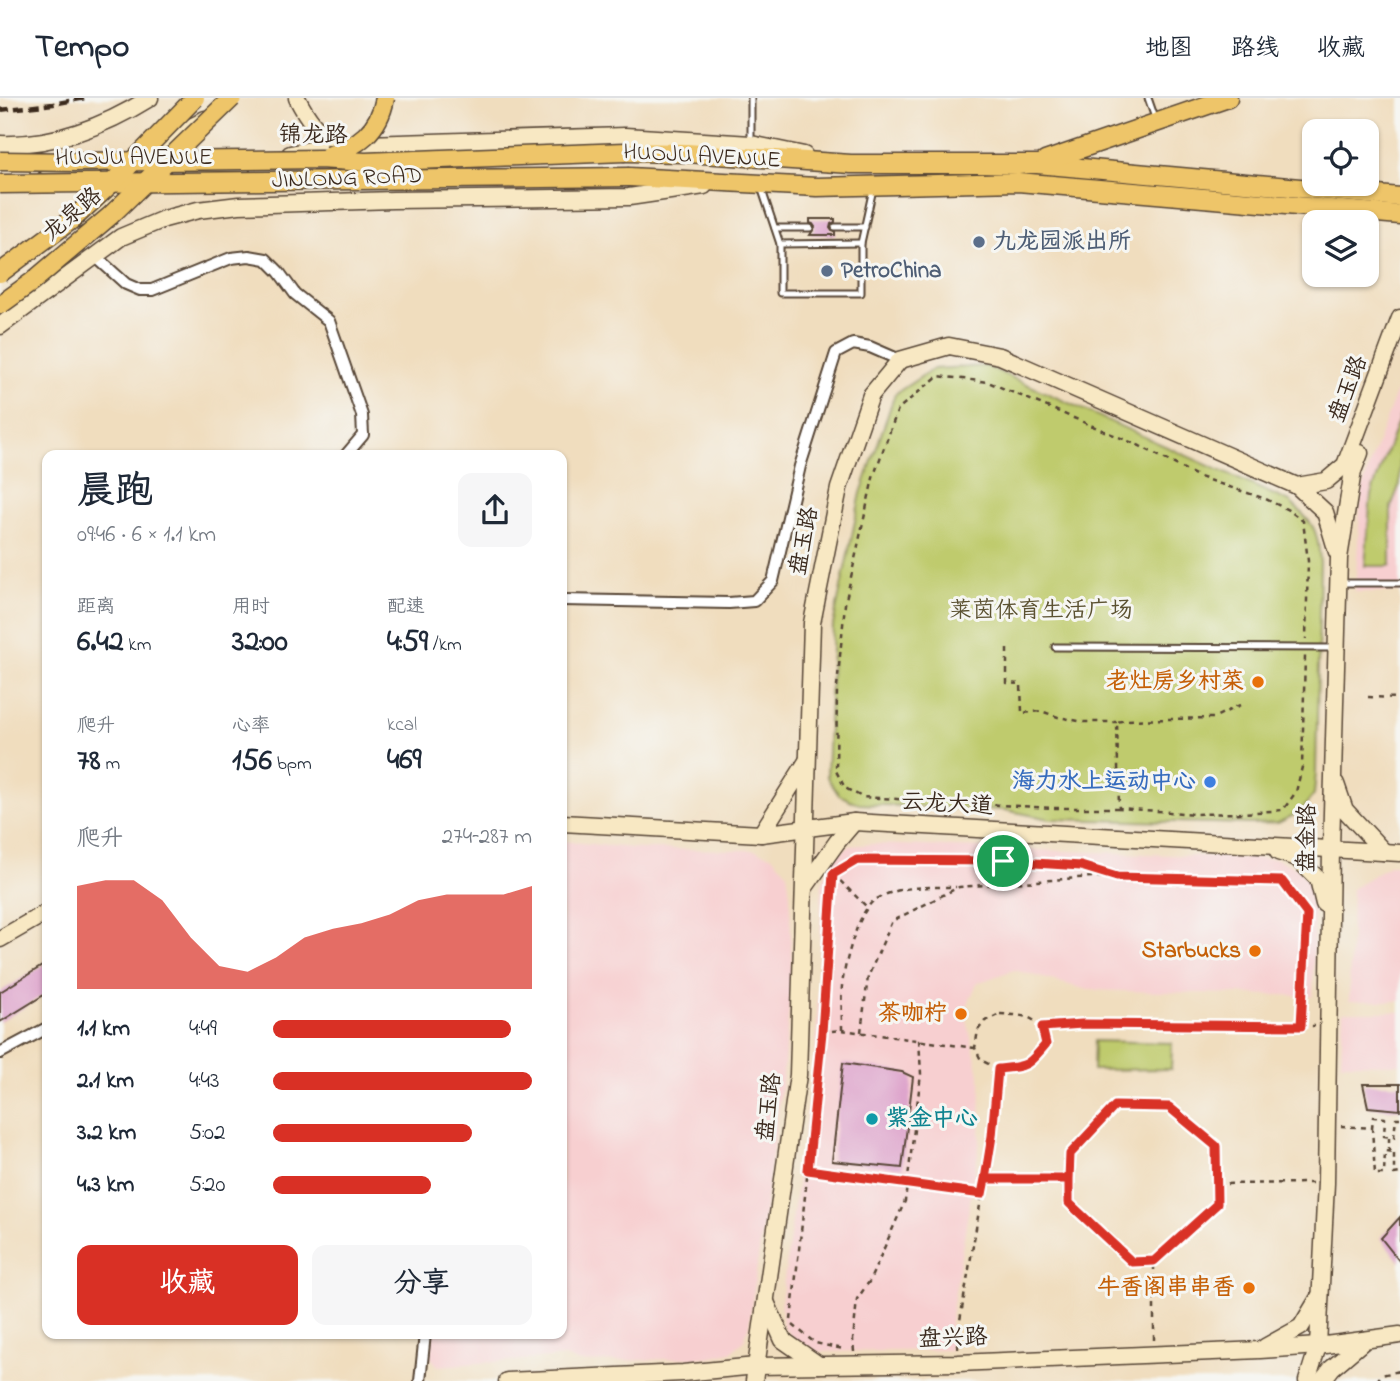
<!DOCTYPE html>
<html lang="zh">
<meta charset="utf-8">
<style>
body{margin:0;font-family:"Indie Flower","LXGW WenKai TC",sans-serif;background:#f6f6f7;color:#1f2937;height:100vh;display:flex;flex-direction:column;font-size:26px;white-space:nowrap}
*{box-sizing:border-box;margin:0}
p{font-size:23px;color:#747a83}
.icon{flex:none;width:38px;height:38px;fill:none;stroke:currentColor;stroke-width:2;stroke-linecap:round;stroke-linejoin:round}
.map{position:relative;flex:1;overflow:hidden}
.drawer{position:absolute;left:42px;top:352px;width:525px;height:889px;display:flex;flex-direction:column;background:#fff;border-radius:14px;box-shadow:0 2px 5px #0004}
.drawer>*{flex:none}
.tools{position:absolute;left:1302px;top:21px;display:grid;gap:14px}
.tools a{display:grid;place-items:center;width:77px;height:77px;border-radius:14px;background:#fff;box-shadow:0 2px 5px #0004;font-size:35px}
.pin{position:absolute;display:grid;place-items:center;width:60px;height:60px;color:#fff;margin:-30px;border:4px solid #fff;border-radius:50%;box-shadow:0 2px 7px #0007}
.round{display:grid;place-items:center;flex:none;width:74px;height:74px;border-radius:14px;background:#f6f6f7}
.head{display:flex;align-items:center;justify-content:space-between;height:119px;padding:0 35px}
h1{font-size:38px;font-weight:800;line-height:52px}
.metrics{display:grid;grid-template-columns:repeat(3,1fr);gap:10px;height:119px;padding:7px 35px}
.metrics div{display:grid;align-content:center}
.metrics b{font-size:30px;font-weight:800}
.metrics small{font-size:19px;font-weight:400}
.metrics p{font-size:19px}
.chart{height:196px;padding:14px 35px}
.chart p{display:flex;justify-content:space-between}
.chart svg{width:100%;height:126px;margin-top:7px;fill:#d93025;opacity:.7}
.cta{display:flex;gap:14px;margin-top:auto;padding:14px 35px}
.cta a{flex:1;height:80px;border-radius:14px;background:#d93025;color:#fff;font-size:28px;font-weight:800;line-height:80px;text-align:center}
.cta a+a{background:#f6f6f7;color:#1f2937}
ul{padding:0 35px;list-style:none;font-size:23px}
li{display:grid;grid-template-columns:112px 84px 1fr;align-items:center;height:52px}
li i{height:18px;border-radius:9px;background:#d93025}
header{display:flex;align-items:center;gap:42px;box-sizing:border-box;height:98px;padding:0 35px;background:#fff;border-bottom:2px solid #e0e1e3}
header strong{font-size:33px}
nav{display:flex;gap:38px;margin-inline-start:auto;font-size:24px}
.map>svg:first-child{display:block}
</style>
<header>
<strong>Tempo</strong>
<nav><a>地图</a><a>路线</a><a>收藏</a></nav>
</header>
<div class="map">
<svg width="1400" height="1283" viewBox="0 0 1400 1283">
<rect width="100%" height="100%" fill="#f6f6f2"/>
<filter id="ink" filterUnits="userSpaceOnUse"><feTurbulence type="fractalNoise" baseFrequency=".0143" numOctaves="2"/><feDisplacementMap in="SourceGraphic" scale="14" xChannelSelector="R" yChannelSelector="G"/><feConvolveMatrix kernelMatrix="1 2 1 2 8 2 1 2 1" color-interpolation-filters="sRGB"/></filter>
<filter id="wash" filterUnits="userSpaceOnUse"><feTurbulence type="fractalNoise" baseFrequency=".00686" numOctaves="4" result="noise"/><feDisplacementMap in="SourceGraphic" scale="28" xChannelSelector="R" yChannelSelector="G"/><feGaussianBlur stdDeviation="1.57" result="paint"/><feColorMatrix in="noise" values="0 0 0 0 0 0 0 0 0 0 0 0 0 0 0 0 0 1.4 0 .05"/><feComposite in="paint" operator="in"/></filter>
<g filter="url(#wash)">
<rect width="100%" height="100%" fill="#f0ddbe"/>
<g fill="#f7cfd0">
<path d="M 1400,284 L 1400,494 L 1355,494 L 1361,397 L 1368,371 Z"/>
<path d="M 562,743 L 642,751 L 753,752 L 771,757 L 787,774 L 790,796 L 792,882 L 783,976 L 749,1228 L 743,1244 L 731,1254 L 709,1259 L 580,1265 L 565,1259 L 438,1268 L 430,1259 L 432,1236 L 562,1236 Z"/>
<path d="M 873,746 L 1277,761 L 1298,771 L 1314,791 L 1313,898 L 1088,892 L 1014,872 L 977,885 L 965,913 L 981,985 L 980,1043 L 950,1224 L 950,1252 L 819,1254 L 797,1245 L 783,1229 L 781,1204 L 816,949 L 822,787 L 831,762 L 849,748 Z"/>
<path d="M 1389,767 L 1400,767 L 1400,903 L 1349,903 L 1352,791 Z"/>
<path d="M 1343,914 L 1400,914 L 1400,966 L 1341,965 Z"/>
</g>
<g fill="#bfcb6d" stroke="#7d7a46" stroke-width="2">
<path d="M 986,268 L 1290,404 C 1315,427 1318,431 1320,465 L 1316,674 L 1314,696 L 1300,714 L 1278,725 L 1252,726 L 1050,721 L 1005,712 L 859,706 L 839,697 L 827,679 L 833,527 L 861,395 L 895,296 L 933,271 Z"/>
<path d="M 1400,317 L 1400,386 L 1391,409 L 1391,468 L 1365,468 L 1371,397 Z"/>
<path d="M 1094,943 L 1172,945 L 1171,971 L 1093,972 Z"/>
</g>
<g id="blocks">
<g fill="#dea5cc">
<path d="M 810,121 L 835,121 L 835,124 L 831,126 L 830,130 L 832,133 L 835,134 L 835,137 L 810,137 L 815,129 L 813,126 L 810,125 Z"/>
<path d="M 47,865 L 47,895 L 0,924 L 0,894 Z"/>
<path d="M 843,965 L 902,974 L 913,979 L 902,1070 L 832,1063 Z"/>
<path d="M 1363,986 L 1400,986 L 1400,1012 L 1368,1009 Z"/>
<path d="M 1400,1119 L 1400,1164 L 1381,1140 Z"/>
</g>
</g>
</g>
<g filter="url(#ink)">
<use href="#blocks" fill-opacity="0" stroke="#564536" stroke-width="2"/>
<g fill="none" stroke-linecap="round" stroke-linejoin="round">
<defs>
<g id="lane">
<path d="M 751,0 L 751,43"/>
<path d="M 1148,0 L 1155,20"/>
<path d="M 761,89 L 780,146 L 780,195 L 861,195 L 861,145 L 873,91"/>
<path d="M 835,129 L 865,129"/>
<path d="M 775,130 L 810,130"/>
<path d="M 780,146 L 861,145"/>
<path d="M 1341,485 L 1400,485"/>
<path d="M 1055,549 L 1333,550"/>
</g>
<g id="street">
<path d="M 95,158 L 126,186 L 140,192 L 152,192 L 231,160 L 249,158 L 266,161 L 279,174 L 295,196 L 329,223 L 362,317 L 363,337 L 346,357"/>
<path d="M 562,502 L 729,505 L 754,503 L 773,483 L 800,368 L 836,255 L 853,246 L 870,249 L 900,262"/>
<path d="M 0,955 L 47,930"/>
<path d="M 420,1283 L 425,1236"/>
</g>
<g id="secondary">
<path d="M 297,0 C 308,22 317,32 335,47 L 625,38 L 751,46 L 804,57"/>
<path d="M 0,46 C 54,48 105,28 150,0"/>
<path d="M 150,48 L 199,25 L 205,21"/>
<path d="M 290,56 L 335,47"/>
<path d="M 187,80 L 244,66"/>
<path d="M 44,82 L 96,67"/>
<path d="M 76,122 L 129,98"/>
<path d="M 0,228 L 121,139 L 164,121 L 198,112 L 239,107 L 393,102 L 629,99 L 704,88"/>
<path d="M 1297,388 L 1325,414 L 1337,454"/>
<path d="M 1336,686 L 1345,712 L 1384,754"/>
<path d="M 562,725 L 761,736 L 854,724 L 1400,755"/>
<path d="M 761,736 L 807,663"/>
<path d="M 1278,754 L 1297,760 L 1318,781 L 1324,806"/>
<path d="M 805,789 L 837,744 L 854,724"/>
<path d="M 0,841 L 47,814"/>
<path d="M 766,1204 L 783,1242 L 819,1267"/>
<path d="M 1265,1249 L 1301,1229 L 1319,1199"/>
<path d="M 507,1283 L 683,1275 L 756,1268 L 958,1265 L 1260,1252 L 1318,1248 L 1400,1237"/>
<path d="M 754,1283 L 798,977 L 812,525 L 839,390 L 871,297 L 900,262 L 949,248 L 1000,258 L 1297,388 L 1326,383 L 1345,367 L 1400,220"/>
<path d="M 1307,1283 L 1318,1248 L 1326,1085 L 1331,751 L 1339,460 L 1353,373 L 1360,355"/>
<path d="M 1322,1283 L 1332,1270 L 1365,1242"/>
</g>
<g id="primary">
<path d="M 625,54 L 687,55 L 851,66 L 1037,66 L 1400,99"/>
<path d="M 1045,63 L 1228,0"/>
<path d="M 629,79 L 817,89 L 1018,84 L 1400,117"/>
</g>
</defs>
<use href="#lane" stroke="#564536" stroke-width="9"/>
<use href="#street" stroke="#564536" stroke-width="14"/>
<use href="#secondary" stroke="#564536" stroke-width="19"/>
<use href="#primary" stroke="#564536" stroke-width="21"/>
<g stroke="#564536" stroke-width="2.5" stroke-dasharray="5 5" stroke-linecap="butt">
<path d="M 1007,551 L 1007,585 L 1021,586 L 1022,615 L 1041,613 L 1058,619 L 1084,624 L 1117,624"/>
<path d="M 1368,599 L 1400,600"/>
<path d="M 1240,607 L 1213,620 L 1126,622 L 1117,624 L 1119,710 L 1195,716 L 1244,715 L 1283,712 L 1296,694 L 1302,669 L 1305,558"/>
<path d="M 1119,710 L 1053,710 L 862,699 L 845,690 L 836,673 L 837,589 L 845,506 L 873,380 L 898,311 L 938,278 L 988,284 L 1140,348 L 1199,379 L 1266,401 L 1290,413 L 1303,423 L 1308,463 L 1306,541"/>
<path d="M 833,776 L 857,762 L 927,761 L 1003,763 L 1081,768 L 1112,778"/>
<path d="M 833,776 L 868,810"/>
<path d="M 1000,916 C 1027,918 1039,916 1046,946 L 1033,961 L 1023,968 L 998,971 L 981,962 L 975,950 L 978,932 L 985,923 Z"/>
<path d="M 1042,929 L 1081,926 L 1315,928"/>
<path d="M 842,932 C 842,917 841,902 842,888 C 844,868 858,812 875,802 C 899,787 929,789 956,789"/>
<path d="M 822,934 L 842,932 L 975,950"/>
<path d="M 861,934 L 868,879 L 892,823 L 959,789 L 1092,779 L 1282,783 L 1307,816 L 1301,928"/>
<path d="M 1341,1028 L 1372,1030 L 1375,1076 L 1384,1076 L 1385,1053 L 1394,1054 L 1394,1076 L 1400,1075"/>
<path d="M 1372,1030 L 1373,1019 L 1385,1020 L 1384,1038 L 1394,1039 L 1396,1020 L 1400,1020"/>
<path d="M 1389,1054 L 1389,1040"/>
<path d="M 808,1072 L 982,1096"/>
<path d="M 985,1081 L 1070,1081"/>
<path d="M 1217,1086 L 1312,1085"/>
<path d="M 791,1222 C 808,1073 825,925 833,776"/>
<path d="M 793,1227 L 815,1245 L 843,1251"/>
<path d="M 1154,1242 L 1154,1163 L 1217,1106 L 1216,1048 L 1169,1009 L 1115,1008 L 1070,1056 L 1069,1105 L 1132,1165 L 1154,1163"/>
<path d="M 958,1251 L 958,1234 L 992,1038 L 998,971"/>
<path d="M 854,1254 L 853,1242 L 857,1201 L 869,1184 L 905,1103 L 921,976 L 919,941"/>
<path d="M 1377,1283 L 1381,1277 L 1400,1273"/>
</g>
<use href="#lane" stroke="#fff" stroke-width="5"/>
<use href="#street" stroke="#fff" stroke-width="10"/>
<use href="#secondary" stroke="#f8e8c3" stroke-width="16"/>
<use href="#primary" stroke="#eec569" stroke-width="18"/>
<path stroke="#3b2a1e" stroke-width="4.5" stroke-dasharray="10 5" stroke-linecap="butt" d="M 0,12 L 53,6 L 85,0"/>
<defs>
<g id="primary-bridge">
<path d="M 328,58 C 358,48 379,33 385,0"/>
<path d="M 0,63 L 76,64 L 320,61 L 365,64 L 625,54"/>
<path d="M 0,86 L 629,79"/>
<path d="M 0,175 L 74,120 L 116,81 L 195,0"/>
<path d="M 0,207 L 32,184 L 110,118 L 232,0"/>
</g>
</defs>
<use href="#primary-bridge" stroke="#564536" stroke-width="21" stroke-linecap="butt"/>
<use href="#primary-bridge" stroke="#eec569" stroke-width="18"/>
</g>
</g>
<g fill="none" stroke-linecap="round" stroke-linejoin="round" filter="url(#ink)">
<defs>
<path id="route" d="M 1003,763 L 857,762 L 833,776 L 822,934 L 808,1072 L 982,1096 L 985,1081 L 1069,1081 L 1069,1105 L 1132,1164 L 1154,1163 L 1217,1106 L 1216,1048 L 1169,1009 L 1115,1008 L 1070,1056 L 1069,1081 L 985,1081 L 992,1038 L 998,971 C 1027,968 1027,969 1046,946 L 1042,929 L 1082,926 L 1301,928 L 1307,816 L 1282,783 L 1117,779 L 1081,768 L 1003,763"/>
</defs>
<use href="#route" stroke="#fff" stroke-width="14"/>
<use href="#route" stroke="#d93025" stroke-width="9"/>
</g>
<g fill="#5c6f8a" stroke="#f6f6f2" stroke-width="2.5">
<circle cx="979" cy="144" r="7"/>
<circle cx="827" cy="173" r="7"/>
</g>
<g fill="#e8710a" stroke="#f6f6f2" stroke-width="2.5">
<circle cx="1258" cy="584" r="7"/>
<circle cx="1255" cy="853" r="7"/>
<circle cx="961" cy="916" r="7"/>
<circle cx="1249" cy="1190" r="7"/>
</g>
<circle fill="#3f7fe0" stroke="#f6f6f2" stroke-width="2.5" cx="1210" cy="684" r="7"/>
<circle fill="#0f9aa8" stroke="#f6f6f2" stroke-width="2.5" cx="872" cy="1021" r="7"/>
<g text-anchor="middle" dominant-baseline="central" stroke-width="6" stroke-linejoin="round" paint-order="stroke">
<g font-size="23" fill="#3b2a1e" stroke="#f6f6f2">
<text transform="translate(313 38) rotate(1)">锦龙路</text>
<text transform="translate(702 59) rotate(3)">HUOJU AVENUE</text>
<text x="134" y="60">HUOJU AVENUE</text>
<text transform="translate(347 81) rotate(-2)">JINLONG ROAD</text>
<text transform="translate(73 117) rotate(-40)">龙泉路</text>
<text transform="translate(1349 291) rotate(-69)">盘玉路</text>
<text transform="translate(805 443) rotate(-79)">盘玉路</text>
<text transform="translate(947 707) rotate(3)">云龙大道</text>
<text transform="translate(1308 740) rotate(-89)">盘金路</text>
<text transform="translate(770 1009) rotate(-83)">盘玉路</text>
<text transform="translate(953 1241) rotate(-2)">盘兴路</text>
</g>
<g font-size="23" font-weight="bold" fill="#4e5e75" stroke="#f6f6f2" text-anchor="start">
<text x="993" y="144">九龙园派出所</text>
<text x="841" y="173">PetroChina</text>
</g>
<g font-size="23" fill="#5c5232" stroke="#f6f6f2">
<text x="1041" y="513">莱茵体育生活广场</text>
</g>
<g font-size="23" font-weight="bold" fill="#c56008" stroke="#f6f6f2" text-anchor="end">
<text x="1244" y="584">老灶房乡村菜</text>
<text x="1241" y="853">Starbucks</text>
<text x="947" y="916">茶咖柠</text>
<text x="1235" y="1190">牛香阁串串香</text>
</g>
<g font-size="23" font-weight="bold" fill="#366cbe" stroke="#f6f6f2" text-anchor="end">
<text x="1196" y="684">海力水上运动中心</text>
</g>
<g font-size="23" font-weight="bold" fill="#0d838f" stroke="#f6f6f2" text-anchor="start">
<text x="886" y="1021">紫金中心</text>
</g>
</g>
</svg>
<div class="tools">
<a><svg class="icon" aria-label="locate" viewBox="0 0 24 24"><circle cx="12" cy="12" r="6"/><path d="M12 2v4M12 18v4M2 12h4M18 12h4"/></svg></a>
<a><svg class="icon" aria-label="layers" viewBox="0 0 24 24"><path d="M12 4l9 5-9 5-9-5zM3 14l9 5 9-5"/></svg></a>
</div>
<div class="pin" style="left:1003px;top:763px;background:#1e9e55"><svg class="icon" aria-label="arrive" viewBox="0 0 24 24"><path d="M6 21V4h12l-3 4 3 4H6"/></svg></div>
<section class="drawer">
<div class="head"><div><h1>晨跑</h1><p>09:46 · 6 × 1.1 km</p></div><a class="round"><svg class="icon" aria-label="share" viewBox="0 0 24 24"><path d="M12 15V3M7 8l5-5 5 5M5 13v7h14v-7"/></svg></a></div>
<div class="metrics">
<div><p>距离</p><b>6.42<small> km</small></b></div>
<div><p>用时</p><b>32:00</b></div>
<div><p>配速</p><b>4:59<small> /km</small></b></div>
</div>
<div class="metrics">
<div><p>爬升</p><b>78<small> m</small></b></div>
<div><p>心率</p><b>156<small> bpm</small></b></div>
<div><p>kcal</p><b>469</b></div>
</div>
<div class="chart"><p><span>爬升</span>274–287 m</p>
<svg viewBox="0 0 160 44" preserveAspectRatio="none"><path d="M0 44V8L10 6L20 6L30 13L40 26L50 36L60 38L70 33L80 26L90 23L100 21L110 18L120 13L130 11L140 11L150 11L160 8V44z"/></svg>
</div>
<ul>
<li><b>1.1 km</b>4:49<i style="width:92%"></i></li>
<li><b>2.1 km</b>4:43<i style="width:100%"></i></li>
<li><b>3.2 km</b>5:02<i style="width:77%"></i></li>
<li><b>4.3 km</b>5:20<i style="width:61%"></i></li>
</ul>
<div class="cta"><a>收藏</a><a>分享</a></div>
</section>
</div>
